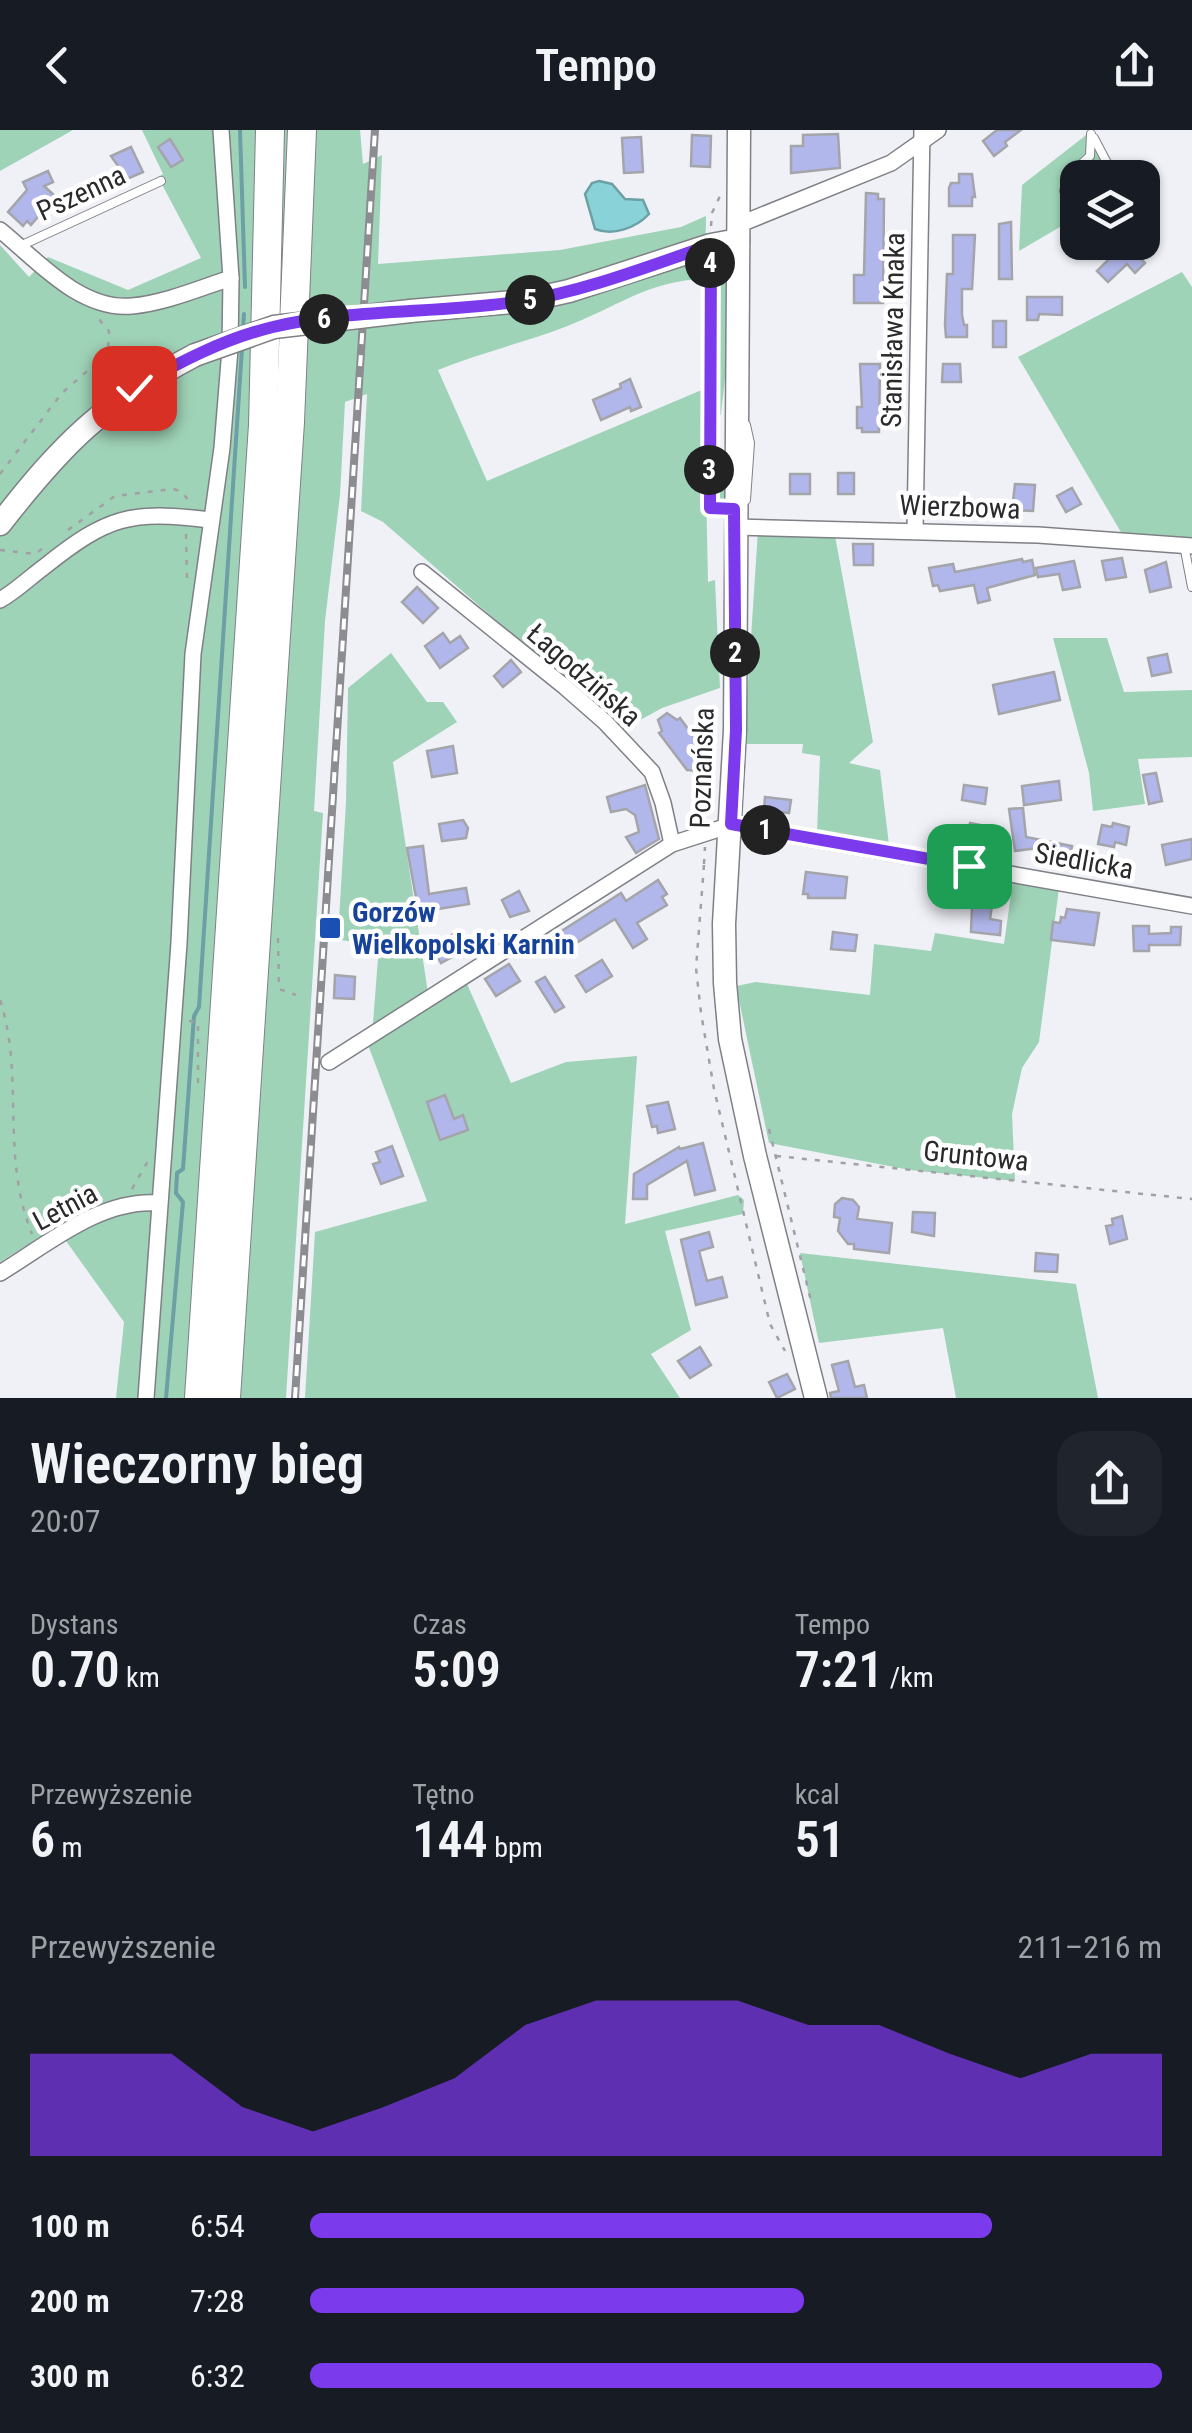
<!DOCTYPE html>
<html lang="pl">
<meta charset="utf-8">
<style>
body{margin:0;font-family:"Roboto Condensed",sans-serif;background:#20242c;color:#f1f3f6;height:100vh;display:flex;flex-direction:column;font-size:38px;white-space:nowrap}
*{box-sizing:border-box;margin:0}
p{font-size:32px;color:#9ea1a6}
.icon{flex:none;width:55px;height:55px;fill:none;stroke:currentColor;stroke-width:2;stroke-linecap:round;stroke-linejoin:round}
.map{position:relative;height:1268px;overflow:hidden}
.side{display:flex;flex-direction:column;background:#171b24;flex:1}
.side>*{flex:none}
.buttons{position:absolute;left:1060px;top:30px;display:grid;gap:20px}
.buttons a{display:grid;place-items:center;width:100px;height:100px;border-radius:20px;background:#171b24;box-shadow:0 2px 8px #0004;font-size:50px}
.pin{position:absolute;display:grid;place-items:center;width:85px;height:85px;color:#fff;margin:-42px;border-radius:20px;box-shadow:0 5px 15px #0006}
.km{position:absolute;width:50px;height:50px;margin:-25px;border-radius:50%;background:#222;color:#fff;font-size:28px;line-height:50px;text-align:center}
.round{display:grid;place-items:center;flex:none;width:105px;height:105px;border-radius:30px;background:#20242c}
.summary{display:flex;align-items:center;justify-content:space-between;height:170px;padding:0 30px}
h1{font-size:55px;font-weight:600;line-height:75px}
.stats{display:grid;grid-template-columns:repeat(3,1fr);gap:15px;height:170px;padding:10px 30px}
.stats div{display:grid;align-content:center}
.stats b{font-size:50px;font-weight:600}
.stats small{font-size:28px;font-weight:400}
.stats p{font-size:28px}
.chart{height:280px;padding:20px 30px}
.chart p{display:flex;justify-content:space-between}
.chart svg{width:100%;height:180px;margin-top:10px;fill:#7c3aed;opacity:.7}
ul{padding:0 30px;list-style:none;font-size:32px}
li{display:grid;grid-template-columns:160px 120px 1fr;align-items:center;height:75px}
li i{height:25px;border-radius:12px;background:#7c3aed}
header{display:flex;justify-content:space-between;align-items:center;height:130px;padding:0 30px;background:#171b24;font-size:45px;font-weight:600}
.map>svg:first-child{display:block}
</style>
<header><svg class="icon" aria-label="back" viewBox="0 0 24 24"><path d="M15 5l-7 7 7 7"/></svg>Tempo<svg class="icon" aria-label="share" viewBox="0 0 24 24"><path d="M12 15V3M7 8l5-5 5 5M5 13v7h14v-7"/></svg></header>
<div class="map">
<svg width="1192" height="1268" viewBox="0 0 1192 1268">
<rect width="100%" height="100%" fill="#f0f1f7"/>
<g fill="#9fd3b7">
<path d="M 0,0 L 73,0 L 0,41 Z"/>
<path d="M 142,0 L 360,0 L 363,34 L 382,25 L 378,134 L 560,120 L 681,97 L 706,86 L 705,149 C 649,150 615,178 565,197 C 523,213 479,223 438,240 L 487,351 L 704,259 L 708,452 L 715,450 L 720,558 L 662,578 L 622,600 L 383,392 L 361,381 L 367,264 L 345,272 L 340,365 L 325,491 L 314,681 L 323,683 L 286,1268 L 116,1268 L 124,1192 L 56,1097 L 0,1132 L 0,115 L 29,147 L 48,127 L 128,160 L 201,128 L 158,47 L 163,44 Z"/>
<path d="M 1090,2 L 1123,47 L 1078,48 L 1077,94 L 1072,90 L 1019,121 L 1022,55 Z"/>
<path d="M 715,132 C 720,136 722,137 725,143 C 736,163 724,259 721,285 L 713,284 Z"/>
<path d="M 1182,142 L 1192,157 L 1192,415 L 1125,409 L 1018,227 Z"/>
<path d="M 712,316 L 720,316 L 727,375 L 713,370 Z"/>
<path d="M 833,395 L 873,612 L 849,633 L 880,640 L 889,715 L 817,702 L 820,626 L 802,623 L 803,614 L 744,614 L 758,400 Z"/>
<path d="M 1053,508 L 1107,508 L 1124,562 L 1192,560 L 1192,627 L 1138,629 L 1145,674 L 1093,681 L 1089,643 Z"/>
<path d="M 391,523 L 427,572 L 443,572 L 457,592 L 393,632 L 428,863 L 463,845 L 511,953 L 566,932 L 637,926 L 625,1094 L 738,1065 L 744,1070 L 743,1084 L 665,1101 L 691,1200 L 651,1224 L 680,1268 L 305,1268 L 315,1102 L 427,1071 L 365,907 L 373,893 L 379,815 L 340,810 L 339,790 L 346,672 L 348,558 Z"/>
<path d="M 1013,750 L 1059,758 L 1039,912 L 1022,938 L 1012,984 L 1015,1051 L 910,1040 L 769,1013 L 736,856 L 756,852 L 870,865 L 874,814 L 931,821 L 935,803 L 1004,814 Z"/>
<path d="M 800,1123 L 1076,1154 L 1098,1268 L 956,1268 L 943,1198 L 819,1213 Z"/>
</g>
<path fill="#89d3d8" stroke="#6ca0a5" stroke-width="2.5" d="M 599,51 L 612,54 L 625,69 L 643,70 L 649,84 C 636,98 613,106 595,99 L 585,64 L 592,53 Z"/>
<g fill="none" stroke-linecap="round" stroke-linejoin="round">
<g stroke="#6ca0a5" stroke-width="4">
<path d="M 240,0 L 245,157"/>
<path d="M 243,198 L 244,184"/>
<path d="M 166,1268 L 183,1072 L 176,1063 L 177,1043 L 183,1039 L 194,886 L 199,877 L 242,218"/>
</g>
</g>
<g fill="#b1b7eb" stroke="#a4a5aa" stroke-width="2.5">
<path d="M 997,0 L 1021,0 L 1005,12 L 1007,16 L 994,26 L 983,11 Z"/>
<path d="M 838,4 L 840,38 L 791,43 L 791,16 L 803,16 L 803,5 Z"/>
<path d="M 692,5 L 711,6 L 710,37 L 691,36 Z"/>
<path d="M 641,7 L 643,42 L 624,43 L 622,8 Z"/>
<path d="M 170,9 L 183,30 L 171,37 L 158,17 Z"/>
<path d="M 131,17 L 143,42 L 127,49 L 111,26 Z"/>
<path d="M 48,41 L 53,52 L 44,56 L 66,76 L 59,84 L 49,74 L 31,95 L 27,91 L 23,96 L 8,82 L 27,60 L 23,52 Z"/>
<path d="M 959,44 L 972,44 L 975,67 L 972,67 L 972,76 L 949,76 L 949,58 L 951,53 L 959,53 Z"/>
<path d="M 866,63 L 878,64 L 878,69 L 884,69 L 883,173 L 854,173 L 854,145 L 864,145 Z"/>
<path d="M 1011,92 L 1012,149 L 999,149 L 999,94 Z"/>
<path d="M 953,105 L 975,105 L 972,159 L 962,159 L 962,185 L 964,195 L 967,195 L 967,207 L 946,207 L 945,195 L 947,144 L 953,144 Z"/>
<path d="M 1105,112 L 1136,112 L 1142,119 L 1137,125 L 1145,133 L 1135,143 L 1127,134 L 1108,152 L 1097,141 L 1115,123 Z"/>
<path d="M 1027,167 L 1062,167 L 1062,185 L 1039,184 L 1038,190 L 1027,190 Z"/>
<rect x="993" y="191" width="13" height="26"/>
<path d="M 860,234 L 880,234 L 879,302 L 862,302 L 862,298 L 857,298 L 857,277 L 862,277 Z"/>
<path d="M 943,234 L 960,234 L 961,252 L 942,252 Z"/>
<path d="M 630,249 L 641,277 L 631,281 L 630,277 L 601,290 L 593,270 L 621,258 L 620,254 Z"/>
<rect x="838" y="343" width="16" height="21"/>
<rect x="790" y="344" width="20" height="20"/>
<path d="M 1015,354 L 1035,355 L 1033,381 L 1012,380 Z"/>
<path d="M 1072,358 L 1081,374 L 1066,382 L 1057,366 Z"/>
<path d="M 853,414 L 873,414 L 873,435 L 854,435 Z"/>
<path d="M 1122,428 L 1126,447 L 1106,450 L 1102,431 Z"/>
<path d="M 1022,429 L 1023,432 L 1032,430 L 1035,445 L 987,458 L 990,470 L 978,473 L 974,455 L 940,461 L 938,455 L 933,456 L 929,438 L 953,434 L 955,442 Z"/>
<path d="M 1074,431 L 1080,457 L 1063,460 L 1059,444 L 1038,447 L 1036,438 Z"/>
<path d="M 1166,432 L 1171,457 L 1150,462 L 1145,440 Z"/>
<path d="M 417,457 L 438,478 L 423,493 L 402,472 Z"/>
<path d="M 443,503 L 450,513 L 460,506 L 468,518 L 440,538 L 425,516 Z"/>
<path d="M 1167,524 L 1171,542 L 1152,546 L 1148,528 Z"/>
<path d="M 511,530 L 521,542 L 503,557 L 494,546 Z"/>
<path d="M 1054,542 L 1060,570 L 999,584 L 993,555 Z"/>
<path d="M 667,583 L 677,590 L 680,588 L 713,633 L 700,641 L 687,640 L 659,603 L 662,601 L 658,590 Z"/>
<path d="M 453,616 L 457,643 L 432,647 L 427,621 Z"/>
<path d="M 1156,643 L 1162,671 L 1149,674 L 1143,645 Z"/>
<path d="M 1059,651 L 1061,670 L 1024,675 L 1022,656 Z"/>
<path d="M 645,655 L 659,709 L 636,723 L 626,707 L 639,702 L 635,685 L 626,679 L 611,682 L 607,667 Z"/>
<path d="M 964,655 L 987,658 L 985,674 L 962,670 Z"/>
<path d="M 765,667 L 791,670 L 789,683 L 764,680 Z"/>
<path d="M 1023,678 L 1026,707 L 1072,716 L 1069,735 L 1036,729 L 1038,718 L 1015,721 L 1009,679 Z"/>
<path d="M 463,690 L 468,698 L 466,708 L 442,711 L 439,694 Z"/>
<path d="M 970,693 L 996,698 L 993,716 L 966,711 Z"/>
<path d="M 1113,693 L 1129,697 L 1126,715 L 1115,712 L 1114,717 L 1098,714 L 1102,695 L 1112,697 Z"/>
<path d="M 1192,709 L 1192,729 L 1166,735 L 1162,715 Z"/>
<path d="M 423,716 L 429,764 L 466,758 L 469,774 L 432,780 L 435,792 L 421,795 L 407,718 Z"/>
<path d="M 806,742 L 847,747 L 845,768 L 808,768 L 808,764 L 803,764 Z"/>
<path d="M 658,750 L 667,764 L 662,767 L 667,775 L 637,793 L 647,809 L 633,818 L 615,789 L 562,822 L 552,807 L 621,763 L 626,771 Z"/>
<path d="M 973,752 L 995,755 L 990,789 L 1001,791 L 1000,805 L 971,802 Z"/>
<path d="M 519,761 L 529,781 L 510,787 L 502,770 Z"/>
<path d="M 1067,779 L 1099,783 L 1094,815 L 1051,810 L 1053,792 L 1060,793 L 1061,787 L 1065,788 Z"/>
<path d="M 1133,796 L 1149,796 L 1149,804 L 1171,803 L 1171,797 L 1181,797 L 1180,815 L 1149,815 L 1149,821 L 1134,821 Z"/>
<path d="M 833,802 L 857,805 L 855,821 L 831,819 Z"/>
<path d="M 455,803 L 465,820 L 441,833 L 432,817 Z"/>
<path d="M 602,830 L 612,846 L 586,862 L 576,846 Z"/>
<path d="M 509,834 L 520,851 L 496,866 L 485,849 Z"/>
<path d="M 335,845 L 355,847 L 354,869 L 334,868 Z"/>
<path d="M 545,847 L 564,877 L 555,882 L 536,852 Z"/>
<path d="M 445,965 L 454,989 L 463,985 L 468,1000 L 440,1010 L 427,972 Z"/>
<path d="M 668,972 L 675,999 L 658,1003 L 657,996 L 652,997 L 647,976 Z"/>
<path d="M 703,1013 L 715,1060 L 695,1065 L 687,1031 L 647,1055 L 647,1069 L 633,1069 L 634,1044 L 679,1017 L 680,1019 Z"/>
<path d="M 392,1016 L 403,1046 L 381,1054 L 373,1034 L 380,1032 L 376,1022 Z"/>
<path d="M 842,1068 L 853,1070 L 859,1077 L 857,1089 L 892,1093 L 889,1123 L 854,1119 L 854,1114 L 848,1114 L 838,1101 L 840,1088 L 834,1087 L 835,1074 Z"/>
<path d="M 913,1082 L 935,1083 L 934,1106 L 912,1102 Z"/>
<path d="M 1122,1086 L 1127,1109 L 1110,1114 L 1106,1096 L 1113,1095 L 1112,1089 Z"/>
<path d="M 709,1102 L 713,1117 L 699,1121 L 707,1151 L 722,1147 L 727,1167 L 696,1175 L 681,1110 Z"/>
<path d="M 1036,1123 L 1058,1125 L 1057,1142 L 1035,1141 Z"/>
<path d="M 700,1217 L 711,1235 L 690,1248 L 678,1231 Z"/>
<path d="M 848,1231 L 855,1257 L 864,1255 L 867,1268 L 831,1268 L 830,1263 L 839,1261 L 832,1235 Z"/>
<path d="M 787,1244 L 795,1259 L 777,1268 L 769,1252 Z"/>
</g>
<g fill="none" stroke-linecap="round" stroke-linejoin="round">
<defs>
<g id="lane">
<path d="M 1094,8 L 1115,48"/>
<path d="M 1078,83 L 1064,61 L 1070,45 L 1090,26 L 1091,4"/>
<path d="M 20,116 L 161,51"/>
<path d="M 746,295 L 750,313 L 746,370"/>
<path d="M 1184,415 L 1192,457"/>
</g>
<g id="street">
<path d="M 738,95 L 891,33 L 938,0"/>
<path d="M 0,100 C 37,130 80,181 132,176 C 165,173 200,158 231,148"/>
<path d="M 735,397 L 1038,405 L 1192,416"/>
<path d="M 915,400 L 922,0"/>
<path d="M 422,442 L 565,557 L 605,592 L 652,642 L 663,673 L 672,714"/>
<path d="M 0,470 C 16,461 29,448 44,437 C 108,386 130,380 210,390"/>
<path d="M 329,932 L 672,714 L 731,695 L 1192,776"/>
<path d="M 0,1143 C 48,1114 101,1068 159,1073"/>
<path d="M 146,1268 L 179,813 L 193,524 L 222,318 L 230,219 L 231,148 L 221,0"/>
</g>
<g id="secondary">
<path d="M 739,0 L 735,600 L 724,794 L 725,853 L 730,909 L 755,1026 L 816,1268"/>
<path d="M 410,181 L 524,171 L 569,161 L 711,115 L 738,110"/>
<path d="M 0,394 C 64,312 102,274 195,225"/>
</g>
<g id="highway">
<path d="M 199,1268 L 263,295 L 270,0"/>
<path d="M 226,1268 L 290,292 L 302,0"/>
</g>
</defs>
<use href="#lane" stroke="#7f8086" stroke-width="10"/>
<use href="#street" stroke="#7f8086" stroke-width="18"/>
<use href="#secondary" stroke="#7f8086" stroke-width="25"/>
<use href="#highway" stroke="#7f8086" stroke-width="30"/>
<g stroke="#a0a0a5" stroke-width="2.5" stroke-dasharray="5 8" stroke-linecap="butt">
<path d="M 711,96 L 712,83 L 720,66"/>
<path d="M 710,134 L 710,378 L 717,379"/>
<path d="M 0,344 L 62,263 L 108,223 L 109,201 L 97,187"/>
<path d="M 68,400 L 115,366 L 172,359 L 181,361 L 189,371"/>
<path d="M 186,404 L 187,450"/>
<path d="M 0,420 L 35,424 L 42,419"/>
<path d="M 699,690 L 712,679"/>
<path d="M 704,734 L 705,717"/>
<path d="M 704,735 L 696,838 L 701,883 L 714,959 L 770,1194 L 785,1221"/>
<path d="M 278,808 L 279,859 L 296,865"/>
<path d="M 0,870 C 25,946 0,1025 32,1104"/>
<path d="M 189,891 L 198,892 L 198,954"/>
<path d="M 769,999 L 812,1175"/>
<path d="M 776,1026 L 1192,1069"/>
<path d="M 132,1059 L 148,1031"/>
</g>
<use href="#lane" stroke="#fff" stroke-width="8"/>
<use href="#street" stroke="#fff" stroke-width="15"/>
<use href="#secondary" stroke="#fff" stroke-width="22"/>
<use href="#highway" stroke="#fff" stroke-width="28"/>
<defs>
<path id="rail" d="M 295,1268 L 375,0"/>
</defs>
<use href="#rail" stroke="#8c8c91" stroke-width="8"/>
<use href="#rail" stroke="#fff" stroke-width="4" stroke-dasharray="11" stroke-linecap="butt"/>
<defs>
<path id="secondary-bridge" d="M 195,225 L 274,197 L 410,181"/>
</defs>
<use href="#secondary-bridge" stroke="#7f8086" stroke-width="25" stroke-linecap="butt"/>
<use href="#secondary-bridge" stroke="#fff" stroke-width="22"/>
</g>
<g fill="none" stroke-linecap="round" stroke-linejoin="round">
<defs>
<path id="route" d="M 134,258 C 178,233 223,209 273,197 C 354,178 439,184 522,171 C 586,161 649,136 711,115 L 710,378 L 734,379 L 736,600 L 731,694 L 969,736"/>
</defs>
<use href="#route" stroke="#fff" stroke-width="20"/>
<use href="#route" stroke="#7c3aed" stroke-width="12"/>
</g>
<rect fill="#1a4fb4" stroke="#fff" stroke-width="4" x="318" y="786" width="24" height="24" rx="5"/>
<g text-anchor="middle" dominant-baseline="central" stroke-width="9" stroke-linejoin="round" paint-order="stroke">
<g font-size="28" fill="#2a2a2d" stroke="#fff">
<text transform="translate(81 63) rotate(-25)">Pszenna</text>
<text transform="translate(893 200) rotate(-89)">Stanisława Knaka</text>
<text transform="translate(960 377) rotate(2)">Wierzbowa</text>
<text transform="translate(584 545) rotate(41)">Łagodzińska</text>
<text transform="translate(702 638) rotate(-88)">Poznańska</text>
<text transform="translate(1084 731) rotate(10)">Siedlicka</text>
<text transform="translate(976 1026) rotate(6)">Gruntowa</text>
<text transform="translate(65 1077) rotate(-28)">Letnia</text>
</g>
<g font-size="28" font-weight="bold" fill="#164399" stroke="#fff" text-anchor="start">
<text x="352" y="782">Gorzów<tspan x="352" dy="32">Wielkopolski Karnin</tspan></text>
</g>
</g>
</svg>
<div class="buttons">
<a><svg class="icon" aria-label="layers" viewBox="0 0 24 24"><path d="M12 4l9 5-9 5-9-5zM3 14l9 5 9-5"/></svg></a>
</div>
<div class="pin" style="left:969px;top:736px;background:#1e9e55"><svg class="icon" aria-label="arrive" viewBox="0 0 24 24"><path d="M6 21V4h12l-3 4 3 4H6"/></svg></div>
<div class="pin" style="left:134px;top:258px;background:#d93025"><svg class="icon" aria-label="check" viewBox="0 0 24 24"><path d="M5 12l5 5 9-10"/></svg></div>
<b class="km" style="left:765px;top:700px">1</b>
<b class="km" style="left:735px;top:523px">2</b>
<b class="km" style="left:709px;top:340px">3</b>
<b class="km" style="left:710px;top:133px">4</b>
<b class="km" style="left:530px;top:170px">5</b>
<b class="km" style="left:324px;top:189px">6</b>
</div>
<section class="side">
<div class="summary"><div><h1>Wieczorny bieg</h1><p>20:07</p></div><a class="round"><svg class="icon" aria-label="share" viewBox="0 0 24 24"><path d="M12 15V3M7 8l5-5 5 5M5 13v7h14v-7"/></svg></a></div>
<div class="stats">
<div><p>Dystans</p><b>0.70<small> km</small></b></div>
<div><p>Czas</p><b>5:09</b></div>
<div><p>Tempo</p><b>7:21<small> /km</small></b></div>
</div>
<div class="stats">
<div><p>Przewyższenie</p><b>6<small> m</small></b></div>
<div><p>Tętno</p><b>144<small> bpm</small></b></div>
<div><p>kcal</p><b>51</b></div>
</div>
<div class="chart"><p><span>Przewyższenie</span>211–216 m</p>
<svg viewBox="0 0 160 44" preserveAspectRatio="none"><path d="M0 44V19L10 19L20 19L30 32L40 38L50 32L60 25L70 12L80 6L90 6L100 6L110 12L120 12L130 19L140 25L150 19L160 19V44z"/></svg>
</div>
<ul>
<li><b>100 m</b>6:54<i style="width:80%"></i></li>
<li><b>200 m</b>7:28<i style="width:58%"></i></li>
<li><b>300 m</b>6:32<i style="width:100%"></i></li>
</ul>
</section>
